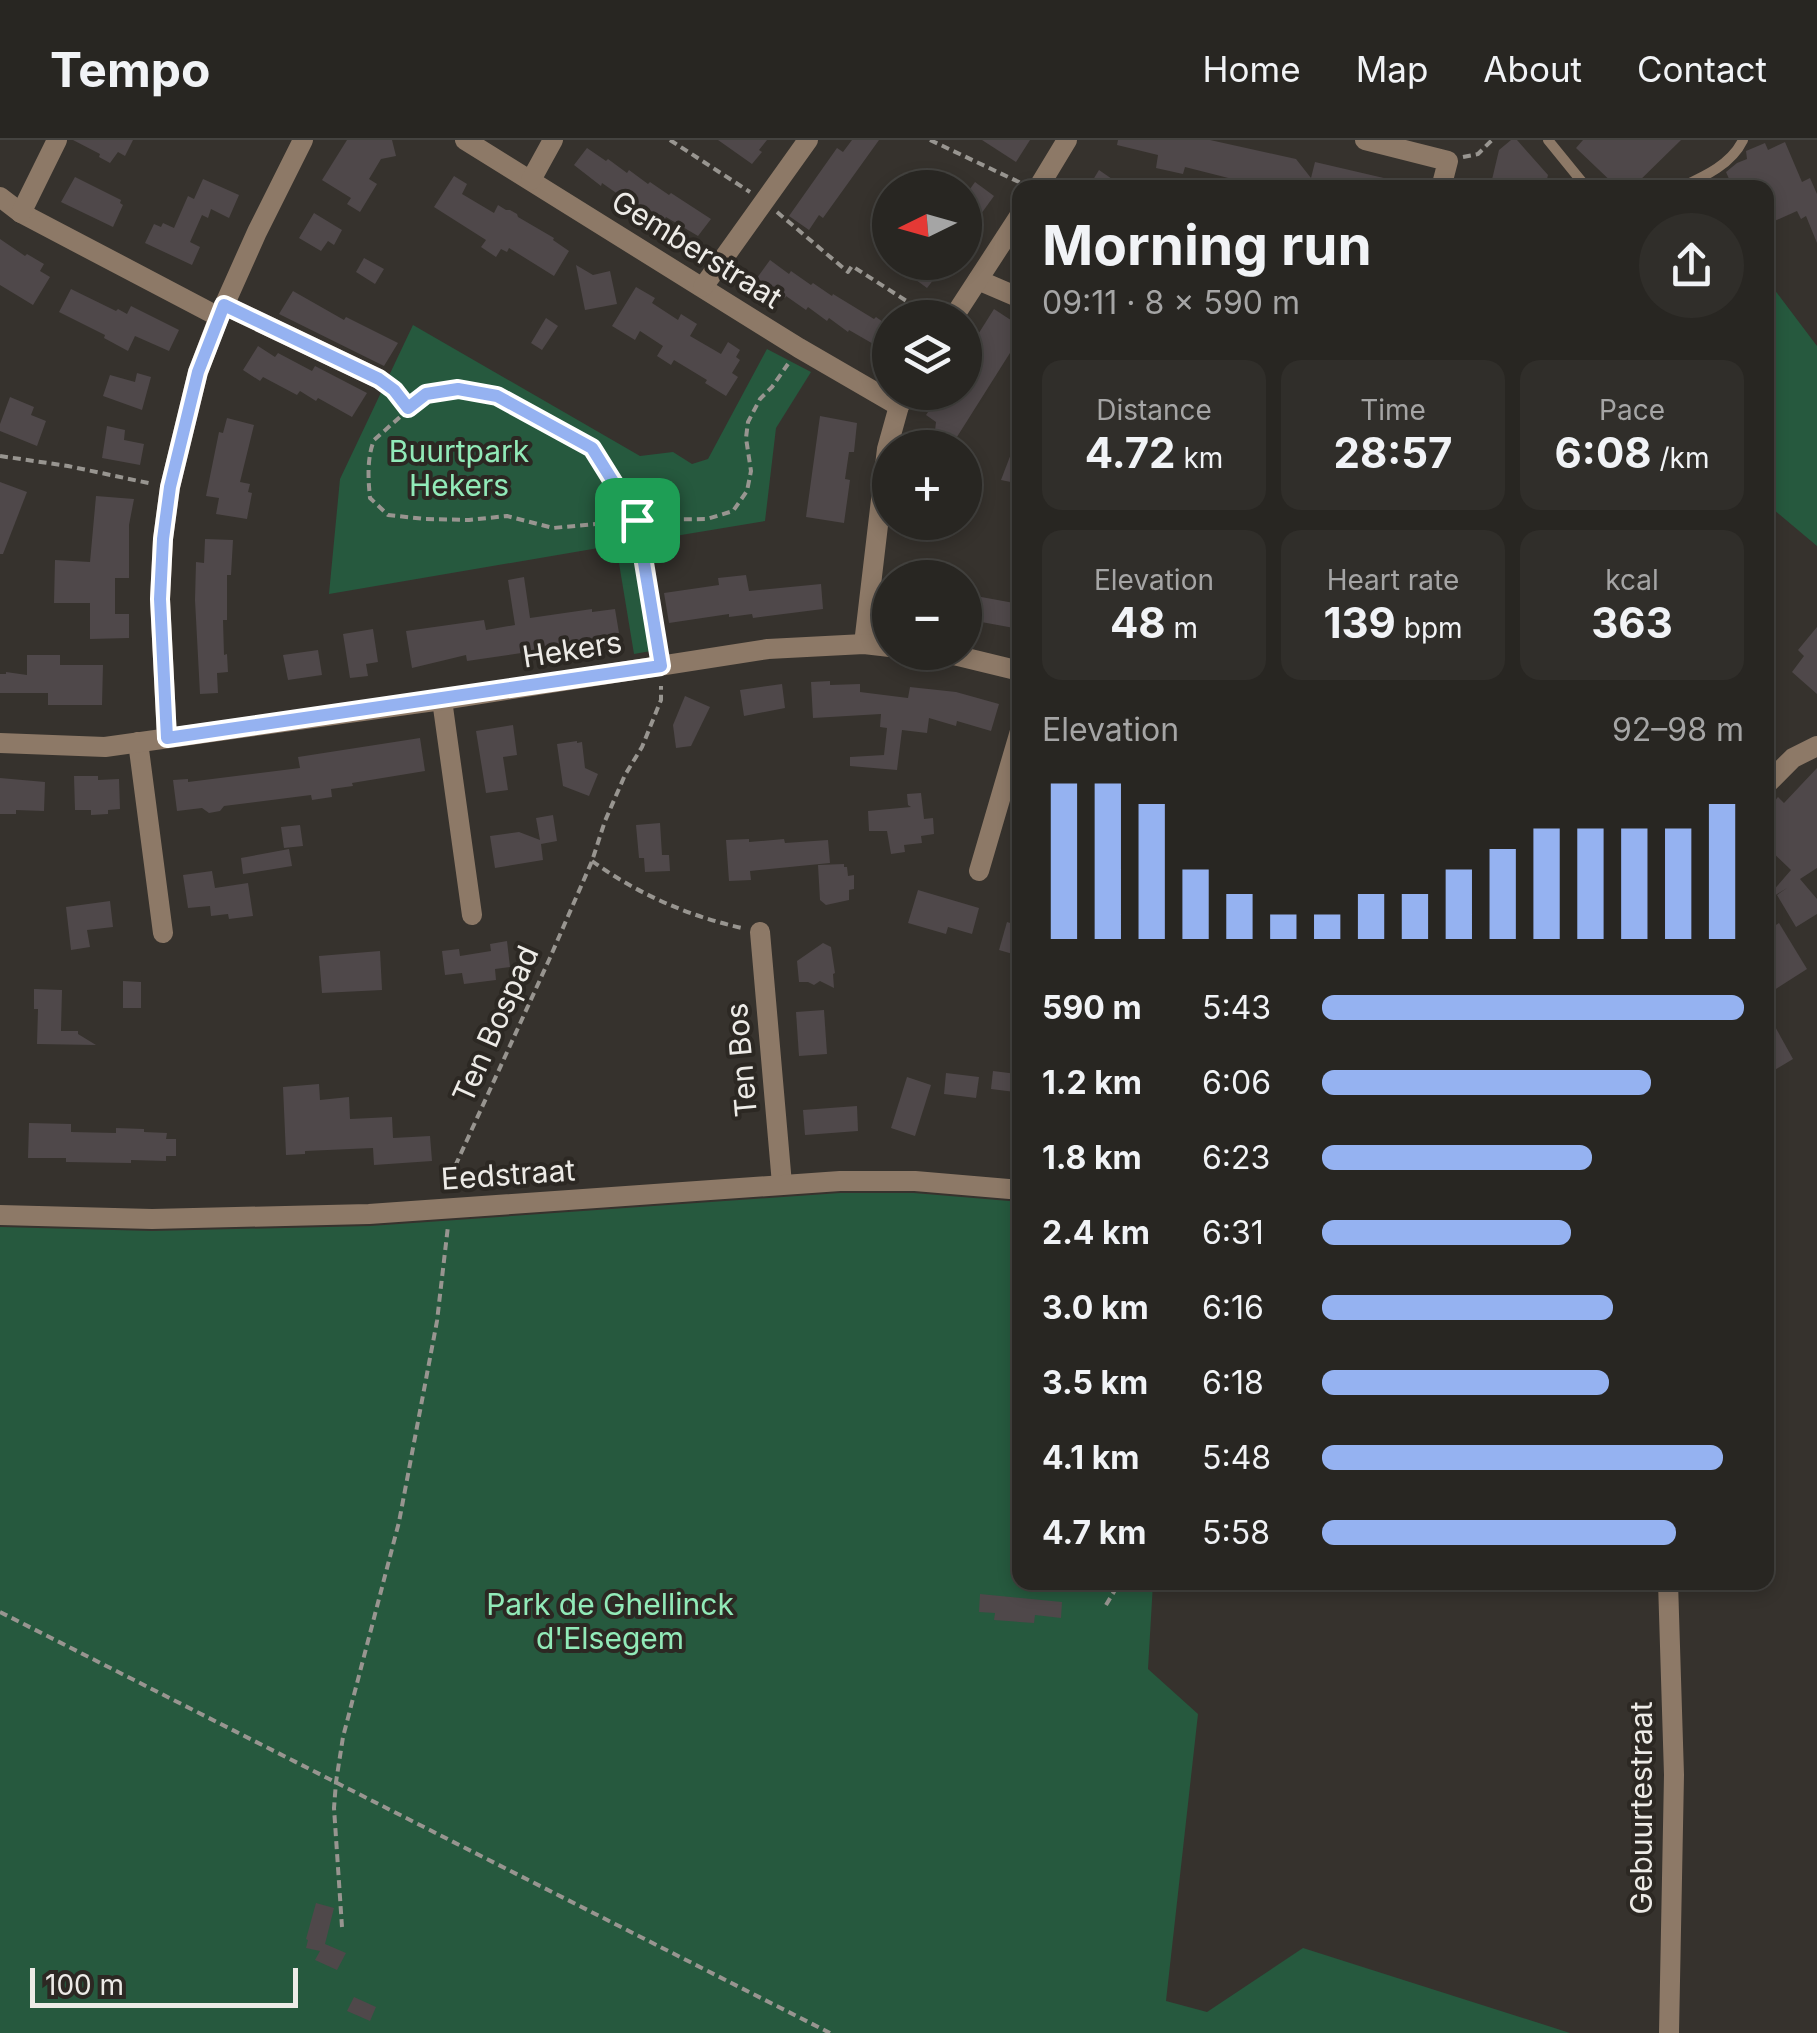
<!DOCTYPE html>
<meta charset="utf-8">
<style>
body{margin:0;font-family:Inter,sans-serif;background:#302e2a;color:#f1f3f6;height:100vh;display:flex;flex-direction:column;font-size:38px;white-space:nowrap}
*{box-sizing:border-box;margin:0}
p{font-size:32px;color:#a5a5a5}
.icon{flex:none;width:55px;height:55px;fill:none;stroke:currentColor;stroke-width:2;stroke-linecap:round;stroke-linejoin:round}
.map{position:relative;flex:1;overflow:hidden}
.side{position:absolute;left:1012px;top:40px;width:762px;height:1410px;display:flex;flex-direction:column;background:#282622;border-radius:20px;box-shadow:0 5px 15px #0003,0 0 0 2px #444340}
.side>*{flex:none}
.needle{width:65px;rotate:265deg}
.fabs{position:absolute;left:872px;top:30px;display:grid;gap:20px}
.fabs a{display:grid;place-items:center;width:110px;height:110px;border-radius:50%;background:#282622;box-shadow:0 5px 15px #0003,0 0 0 2px #444340;font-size:50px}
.scale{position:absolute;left:30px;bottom:25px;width:268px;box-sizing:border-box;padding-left:10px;border:5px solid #edebe7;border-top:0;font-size:28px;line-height:35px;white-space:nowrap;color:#edebe7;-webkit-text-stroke:8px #2c2823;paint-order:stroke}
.pin{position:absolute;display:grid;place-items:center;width:85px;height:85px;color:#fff;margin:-42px;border-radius:20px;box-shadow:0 5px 15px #0006}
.round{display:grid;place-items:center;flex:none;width:105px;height:105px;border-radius:52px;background:#302e2a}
.headline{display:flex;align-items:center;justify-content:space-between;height:170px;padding:0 30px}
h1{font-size:55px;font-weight:700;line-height:75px}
.metrics{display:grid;grid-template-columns:repeat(3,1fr);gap:15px;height:170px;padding:10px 30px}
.metrics div{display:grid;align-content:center;border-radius:20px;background:#302e2a;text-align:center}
.metrics b{font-size:42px;font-weight:700}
.metrics small{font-size:28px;font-weight:400}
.metrics p{font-size:28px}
.chart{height:280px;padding:20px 30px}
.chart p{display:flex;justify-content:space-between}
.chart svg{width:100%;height:180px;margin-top:10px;stroke:#95b2f1;stroke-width:6}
ul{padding:0 30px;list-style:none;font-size:32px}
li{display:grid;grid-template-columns:160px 120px 1fr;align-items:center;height:75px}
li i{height:25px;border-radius:12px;background:#95b2f1}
header{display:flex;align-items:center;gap:60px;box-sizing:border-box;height:140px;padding:0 50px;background:#282622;border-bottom:2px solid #444340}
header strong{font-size:48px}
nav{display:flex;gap:55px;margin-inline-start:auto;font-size:35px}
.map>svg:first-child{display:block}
</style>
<header>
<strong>Tempo</strong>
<nav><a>Home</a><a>Map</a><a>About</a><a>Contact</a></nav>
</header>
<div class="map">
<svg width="1817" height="1893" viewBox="0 0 1817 1893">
<rect width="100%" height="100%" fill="#36322d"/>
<g fill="#26593e">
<path d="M 1768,141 L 1817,206 L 1817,406 L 1773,369 L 1768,374 Z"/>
<path d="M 413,185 L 640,316 L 673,312 L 692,324 L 708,319 L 767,209 L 811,232 L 776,288 L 765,381 L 645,401 L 662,509 L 634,514 L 616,405 L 329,454 L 340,339 Z"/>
<path d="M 840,1053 L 914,1053 L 1020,1062 L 1020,1442 L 1153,1443 L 1148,1529 L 1198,1574 L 1166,1861 L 1207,1872 L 1303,1808 L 1570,1893 L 0,1893 L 0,1087 L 152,1091 L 370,1086 Z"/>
</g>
<g fill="#4f484a">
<path d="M 73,0 L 133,0 L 125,16 L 118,12 L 110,23 L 99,17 L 100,14 Z"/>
<path d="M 347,0 L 392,0 L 396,16 L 381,19 L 369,39 L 377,44 L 360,72 L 347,64 L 351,58 L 322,40 Z"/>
<path d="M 718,0 L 767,0 L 759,10 L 762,12 L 752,24 Z"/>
<path d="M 852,0 L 879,0 L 823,78 L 819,75 L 809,90 L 789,76 L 837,8 L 843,12 Z"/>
<path d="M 982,0 L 1030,0 L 1016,22 Z"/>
<path d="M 1118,0 L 1210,0 L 1296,19 L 1311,38 L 1315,22 L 1401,42 L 1400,48 L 1256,48 L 1256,45 L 1185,27 L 1183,34 L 1156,28 L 1158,15 L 1117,5 Z"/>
<path d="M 1511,0 L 1517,0 L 1548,35 L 1547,39 L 1554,48 L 1490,48 L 1499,10 Z"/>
<path d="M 1583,0 L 1681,0 L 1632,48 L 1618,48 L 1576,8 Z"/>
<path d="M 1785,2 L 1802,42 L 1810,38 L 1817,54 L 1817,103 L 1806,76 L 1801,79 L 1797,71 L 1768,84 L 1768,48 L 1733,48 L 1726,32 L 1737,23 L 1747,19 L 1746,11 L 1765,3 L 1768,10 Z"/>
<path d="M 587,8 L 606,21 L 608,19 L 627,33 L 629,30 L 648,44 L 650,42 L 669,55 L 671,53 L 711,79 L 698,96 L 666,77 L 664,80 L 644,66 L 643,68 L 624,55 L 622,57 L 602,43 L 601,46 L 574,25 Z"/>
<path d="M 1099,30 L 1125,48 L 1088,48 Z"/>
<path d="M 454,36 L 467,44 L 462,54 L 494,73 L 498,65 L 506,70 L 510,70 L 517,74 L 518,77 L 554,98 L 553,100 L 569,111 L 554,136 L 509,108 L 507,112 L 501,109 L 496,117 L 481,107 L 486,100 L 434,67 Z"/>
<path d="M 75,37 L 121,60 L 120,63 L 123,65 L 113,87 L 61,62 Z"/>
<path d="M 203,39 L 239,55 L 229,78 L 211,69 L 208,78 L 202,75 L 190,102 L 200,107 L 192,125 L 145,103 L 154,84 L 161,87 L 163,83 L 174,88 L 188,56 L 194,59 Z"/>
<path d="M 975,42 L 994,56 L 965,96 L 965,56 Z"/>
<path d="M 314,73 L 342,90 L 334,105 L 328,101 L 321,111 L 299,98 Z"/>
<path d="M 0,99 L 25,116 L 27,114 L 44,124 L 40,131 L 50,137 L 33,165 L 0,145 Z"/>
<path d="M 364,118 L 384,129 L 375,144 L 356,132 Z"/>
<path d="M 770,120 L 789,134 L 791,131 L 811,145 L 813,143 L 832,156 L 833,154 L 874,179 L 876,177 L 890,187 L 890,198 L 882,209 L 849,190 L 848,192 L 829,178 L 827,181 L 808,167 L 806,170 L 786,156 L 785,158 L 757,138 Z"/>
<path d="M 916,122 L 938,122 L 932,130 L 938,134 L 927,148 L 908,134 Z"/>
<path d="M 576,125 L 593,135 L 610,131 L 617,164 L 585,170 Z"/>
<path d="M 636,147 L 655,158 L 652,163 L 678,180 L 681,174 L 697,184 L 690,196 L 721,214 L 728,202 L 740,210 L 736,217 L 740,220 L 732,233 L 738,237 L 726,256 L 705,243 L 707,240 L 674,220 L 671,225 L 657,216 L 663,206 L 640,191 L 635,200 L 612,186 Z"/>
<path d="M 71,149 L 116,171 L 118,169 L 127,174 L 131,166 L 179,190 L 169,211 L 135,196 L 128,211 L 104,198 L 105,195 L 59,172 Z"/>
<path d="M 293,151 L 344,180 L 346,177 L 398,203 L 384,226 L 279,174 Z"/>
<path d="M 994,169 L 1020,186 L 1020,197 L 950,308 L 933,308 L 936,282 L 926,275 L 936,260 L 940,263 L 947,252 L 965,252 L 965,215 Z"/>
<path d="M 546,178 L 558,186 L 542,210 L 531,203 Z"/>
<path d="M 258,206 L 275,217 L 278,213 L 312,231 L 315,226 L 367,253 L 352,277 L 318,258 L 316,261 L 300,251 L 297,255 L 263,237 L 260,241 L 243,230 Z"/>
<path d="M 137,233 L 151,237 L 142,270 L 103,256 L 110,235 L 135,242 Z"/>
<path d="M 10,257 L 34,267 L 31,275 L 46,281 L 37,306 L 0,291 L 0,284 Z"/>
<path d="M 820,276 L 857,283 L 854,312 L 849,312 L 845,339 L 850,340 L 844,383 L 806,377 Z"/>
<path d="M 227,278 L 254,285 L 240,342 L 250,344 L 248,352 L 252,353 L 247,379 L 216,374 L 219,358 L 206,356 L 219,292 L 223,293 Z"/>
<path d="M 107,286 L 125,290 L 124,300 L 144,304 L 140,325 L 102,318 Z"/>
<path d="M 1019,293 L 1020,293 L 1020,344 L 1001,340 Z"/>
<path d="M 0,342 L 27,352 L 3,414 L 0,414 Z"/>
<path d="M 96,356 L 134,359 L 129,385 L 129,438 L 115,438 L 115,474 L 129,474 L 129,498 L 90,499 L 90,463 L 54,463 L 55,420 L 90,422 Z"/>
<path d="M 205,399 L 233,400 L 231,435 L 227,435 L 227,480 L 223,480 L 224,515 L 227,514 L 228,532 L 217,533 L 218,553 L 200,554 L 195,460 L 196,422 L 204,423 Z"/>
<path d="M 746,435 L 749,451 L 821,444 L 823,469 L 753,478 L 752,474 L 729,477 L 729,474 L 669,483 L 664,453 L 719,445 L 718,438 Z"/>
<path d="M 524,437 L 530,478 L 592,469 L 592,472 L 615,469 L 619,493 L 599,496 L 599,500 L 562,507 L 467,521 L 466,515 L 412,528 L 406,491 L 484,480 L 486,490 L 515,485 L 508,440 Z"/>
<path d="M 965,454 L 1020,464 L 1020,489 L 965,479 Z"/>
<path d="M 1817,487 L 1817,554 L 1792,532 L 1804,516 L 1798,510 Z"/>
<path d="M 373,489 L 378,522 L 366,524 L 368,536 L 350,538 L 343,494 Z"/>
<path d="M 318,510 L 322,535 L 288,540 L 283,515 Z"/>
<path d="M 27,515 L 60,515 L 60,525 L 103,525 L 102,565 L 48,565 L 48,553 L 0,553 L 0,534 L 6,534 L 6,532 L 27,535 Z"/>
<path d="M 830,541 L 830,545 L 860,544 L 860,552 L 908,558 L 910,547 L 956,552 L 999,564 L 991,591 L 957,581 L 956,586 L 929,578 L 927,593 L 902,590 L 897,630 L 850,626 L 850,617 L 884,615 L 887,588 L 880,587 L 881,574 L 813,578 L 811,542 Z"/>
<path d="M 782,544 L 785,568 L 744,576 L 740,550 Z"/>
<path d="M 685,556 L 710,567 L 691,606 L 676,608 L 673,585 Z"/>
<path d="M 513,585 L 517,615 L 503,617 L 508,650 L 486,653 L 476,591 Z"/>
<path d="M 420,598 L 425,631 L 352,643 L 353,646 L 331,649 L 332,657 L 312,660 L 311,655 L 224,666 L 220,671 L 209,673 L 202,668 L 177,671 L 173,640 L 188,639 L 188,642 L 300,628 L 298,617 Z"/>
<path d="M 577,601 L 577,603 L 582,602 L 585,628 L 598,634 L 589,656 L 563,646 L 557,604 Z"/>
<path d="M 1817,628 L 1817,728 L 1800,739 L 1817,759 L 1817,774 L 1796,787 L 1777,755 L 1787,748 L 1774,756 L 1771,753 L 1791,730 L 1768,708 L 1768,669 L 1778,657 L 1784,663 Z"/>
<path d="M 74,636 L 98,636 L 98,640 L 119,639 L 120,669 L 108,670 L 108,674 L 91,675 L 91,670 L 75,670 Z"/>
<path d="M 0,638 L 45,642 L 44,671 L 16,670 L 16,674 L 0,674 Z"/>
<path d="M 921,653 L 924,679 L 933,678 L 934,694 L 921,696 L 922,703 L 904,705 L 905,712 L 891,714 L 887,691 L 869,691 L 868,671 L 911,667 L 908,665 L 907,654 Z"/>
<path d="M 553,675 L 557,701 L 541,704 L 543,720 L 495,728 L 490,696 L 519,692 L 540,700 L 536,678 Z"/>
<path d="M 660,683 L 662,715 L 669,715 L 670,731 L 645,732 L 644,718 L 639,718 L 636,685 Z"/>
<path d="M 300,685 L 303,706 L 284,708 L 281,687 Z"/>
<path d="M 749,699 L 749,702 L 784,699 L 785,703 L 828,700 L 830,723 L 750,731 L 751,740 L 729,741 L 726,700 Z"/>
<path d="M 289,709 L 292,726 L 243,734 L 241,718 Z"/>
<path d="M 844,724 L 844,727 L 847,727 L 848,736 L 854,735 L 854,749 L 849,750 L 849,760 L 826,765 L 820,760 L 818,725 Z"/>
<path d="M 212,731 L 215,748 L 248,743 L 253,776 L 229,779 L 228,774 L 211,776 L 210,766 L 188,768 L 183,735 Z"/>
<path d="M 918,750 L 979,768 L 972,794 L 948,787 L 946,794 L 908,783 Z"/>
<path d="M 110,761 L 113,787 L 87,790 L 90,807 L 71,810 L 66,767 Z"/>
<path d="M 1007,782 L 1020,786 L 1020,816 L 999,810 Z"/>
<path d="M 1779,783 L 1807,829 L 1768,854 L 1768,790 Z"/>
<path d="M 507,801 L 510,827 L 495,829 L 496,840 L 464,844 L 462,833 L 445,835 L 442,811 L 459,809 L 460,816 L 491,811 L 490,804 Z"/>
<path d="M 823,803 L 831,807 L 835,833 L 833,834 L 834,848 L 820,841 L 814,845 L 808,842 L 799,842 L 797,821 Z"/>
<path d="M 380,811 L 382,850 L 322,853 L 319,816 Z"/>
<path d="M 123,841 L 141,842 L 141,868 L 123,868 Z"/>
<path d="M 34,849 L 62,850 L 61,891 L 78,891 L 78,894 L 96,905 L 37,904 L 38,869 L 34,869 Z"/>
<path d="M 824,870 L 827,914 L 799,916 L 796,872 Z"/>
<path d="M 1768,874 L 1793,919 L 1768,934 Z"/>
<path d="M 993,931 L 1017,934 L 1015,952 L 991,949 Z"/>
<path d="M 946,933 L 979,937 L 976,958 L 944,954 Z"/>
<path d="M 907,937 L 931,945 L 915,996 L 891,988 Z"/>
<path d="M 319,944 L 320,960 L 349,957 L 350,979 L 392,977 L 393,998 L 430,996 L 432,1021 L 374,1025 L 373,1008 L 305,1011 L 305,1014 L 286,1015 L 283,947 Z"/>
<path d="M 857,966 L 858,991 L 805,995 L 803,970 Z"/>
<path d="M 29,983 L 71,984 L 71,992 L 116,993 L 116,988 L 144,989 L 144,992 L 167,993 L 166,999 L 176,999 L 176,1016 L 166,1016 L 166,1021 L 131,1020 L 131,1023 L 66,1022 L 66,1018 L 28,1018 Z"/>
<path d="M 980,1454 L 1062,1462 L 1061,1478 L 1035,1475 L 1034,1483 L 994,1480 L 995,1473 L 979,1472 Z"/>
<path d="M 316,1763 L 334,1768 L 325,1804 L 346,1813 L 337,1830 L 315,1820 L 320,1811 L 306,1808 L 308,1800 L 306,1799 Z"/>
<path d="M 354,1857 L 376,1867 L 370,1881 L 347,1871 Z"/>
</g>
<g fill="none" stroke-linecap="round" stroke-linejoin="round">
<g stroke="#989590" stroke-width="4" stroke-dasharray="8 5" stroke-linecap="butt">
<path d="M 670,0 L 750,52"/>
<path d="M 930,0 L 1021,43"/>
<path d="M 1463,17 L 1478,14 L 1492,0"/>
<path d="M 777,72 L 848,132 L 852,126 L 933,178"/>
<path d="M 393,248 L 408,268"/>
<path d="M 0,316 L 68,326 L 153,344"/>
<path d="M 658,507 L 637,380 L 592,308 L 497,256 L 458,249 L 426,254 L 374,300 C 367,318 368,338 370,358 L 388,375 L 425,379 L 469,380 L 507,376 L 553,388 L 637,380 L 707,379 L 733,371 L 747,351 L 751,331 L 746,298 L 748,282 L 760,259 L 772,247 L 788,224"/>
<path d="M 592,721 C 636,753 688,776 742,788"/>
<path d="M 451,1051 L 452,1033 L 549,820 L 592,721 L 605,681 L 625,635 L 642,607 L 661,560 L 661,546"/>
<path d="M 1106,1465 L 1115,1450 L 1115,1442"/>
<path d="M 0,1472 L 830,1893"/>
<path d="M 342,1787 L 334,1668 L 336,1642 L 343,1597 L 399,1382 L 437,1181 L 448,1086"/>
</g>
<g stroke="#8d7967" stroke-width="10">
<path d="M 1548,0 L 1587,48"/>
<path d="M 1679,48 C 1703,37 1731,25 1743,0"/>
</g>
<g stroke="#8d7967" stroke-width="20">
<path d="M 465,0 L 799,208 L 899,266"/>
<path d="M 1365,0 L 1448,21 L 1441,48"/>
<path d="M 531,40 L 553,0"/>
<path d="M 1038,48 L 1067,0"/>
<path d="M 0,57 L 21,73 L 219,177"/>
<path d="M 21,73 L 57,0"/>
<path d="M 978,140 L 1020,158"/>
<path d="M 703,147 L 808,0"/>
<path d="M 224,165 L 379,239"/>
<path d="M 953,178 L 1020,75"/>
<path d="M 864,504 L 887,309 L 899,266 L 907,252"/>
<path d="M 934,512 L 954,515 L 1020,531"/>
<path d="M 442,560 L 472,775"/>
<path d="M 167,598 L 160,459 L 163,399 L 170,347 L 198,232 L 219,177 L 257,92 L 303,0"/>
<path d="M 138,602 L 163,793"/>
<path d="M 0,603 L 105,607 L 442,560 L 768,509 L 864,504 L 890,507"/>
<path d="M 1768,643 L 1793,618 L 1817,606"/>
<path d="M 979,731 L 1020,591"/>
<path d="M 760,792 L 782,1044"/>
<path d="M 0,1075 L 152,1079 L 369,1074 L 840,1041 L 915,1041 L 1020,1050"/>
<path d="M 1668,1442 L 1674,1635 L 1669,1893"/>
</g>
</g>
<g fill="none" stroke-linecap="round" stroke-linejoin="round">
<defs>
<path id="route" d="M 224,165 L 379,239 L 394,250 L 408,268 L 426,254 L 458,249 L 497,256 L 592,308 L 637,380 L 661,526 L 167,598 L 160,459 L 163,399 L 170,347 L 198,232 Z"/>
</defs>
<use href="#route" stroke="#fff" stroke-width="20"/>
<use href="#route" stroke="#95b2f1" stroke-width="12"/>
</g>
<g text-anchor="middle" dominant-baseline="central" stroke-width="8" stroke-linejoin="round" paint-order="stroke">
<g font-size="30" fill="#edebe7" stroke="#2c2823">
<text transform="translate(697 109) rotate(32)">Gemberstraat</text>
<text transform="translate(572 509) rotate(-9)">Hekers</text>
<text transform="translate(495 884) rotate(-66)">Ten Bospad</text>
<text transform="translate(741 920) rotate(-95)">Ten Bos</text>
<text transform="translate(508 1034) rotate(-4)">Eedstraat</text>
<text transform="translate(1641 1668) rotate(-90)">Gebuurtestraat</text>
</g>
<g font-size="30" fill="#91eab8" stroke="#2c2823">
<text x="459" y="311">Buurtpark<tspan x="459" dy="34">Hekers</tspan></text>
<text x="610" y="1464">Park de Ghellinck<tspan x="610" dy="34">d'Elsegem</tspan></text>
</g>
</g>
</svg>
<div class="fabs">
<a><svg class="needle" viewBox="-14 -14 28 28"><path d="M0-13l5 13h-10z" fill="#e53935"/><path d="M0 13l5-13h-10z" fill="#a5a5a5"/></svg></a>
<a><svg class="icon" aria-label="layers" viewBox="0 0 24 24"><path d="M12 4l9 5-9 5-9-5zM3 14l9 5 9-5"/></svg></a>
<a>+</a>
<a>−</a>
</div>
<div class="scale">100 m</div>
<div class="pin" style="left:637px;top:380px;background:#1e9e55"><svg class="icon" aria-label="arrive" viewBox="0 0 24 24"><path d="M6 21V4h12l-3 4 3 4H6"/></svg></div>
<section class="side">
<div class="headline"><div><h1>Morning run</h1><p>09:11 · 8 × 590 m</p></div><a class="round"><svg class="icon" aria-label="share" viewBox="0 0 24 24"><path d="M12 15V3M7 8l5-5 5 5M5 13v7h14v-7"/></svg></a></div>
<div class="metrics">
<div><p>Distance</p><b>4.72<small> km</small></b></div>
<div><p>Time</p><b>28:57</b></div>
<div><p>Pace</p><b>6:08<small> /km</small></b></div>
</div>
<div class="metrics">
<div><p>Elevation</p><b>48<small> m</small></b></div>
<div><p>Heart rate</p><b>139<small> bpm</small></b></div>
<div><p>kcal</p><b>363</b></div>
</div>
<div class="chart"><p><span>Elevation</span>92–98 m</p>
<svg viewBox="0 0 160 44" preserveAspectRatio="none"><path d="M5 44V6M15 44V6M25 44V11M35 44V27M45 44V33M55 44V38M65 44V38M75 44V33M85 44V33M95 44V27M105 44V22M115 44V17M125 44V17M135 44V17M145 44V17M155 44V11"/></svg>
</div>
<ul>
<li><b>590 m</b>5:43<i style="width:100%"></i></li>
<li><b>1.2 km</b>6:06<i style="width:78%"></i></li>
<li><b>1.8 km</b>6:23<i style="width:64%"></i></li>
<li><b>2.4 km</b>6:31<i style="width:59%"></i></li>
<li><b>3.0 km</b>6:16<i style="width:69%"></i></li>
<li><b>3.5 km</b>6:18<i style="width:68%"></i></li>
<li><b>4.1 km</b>5:48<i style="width:95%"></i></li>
<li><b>4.7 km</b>5:58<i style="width:84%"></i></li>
</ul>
</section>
</div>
